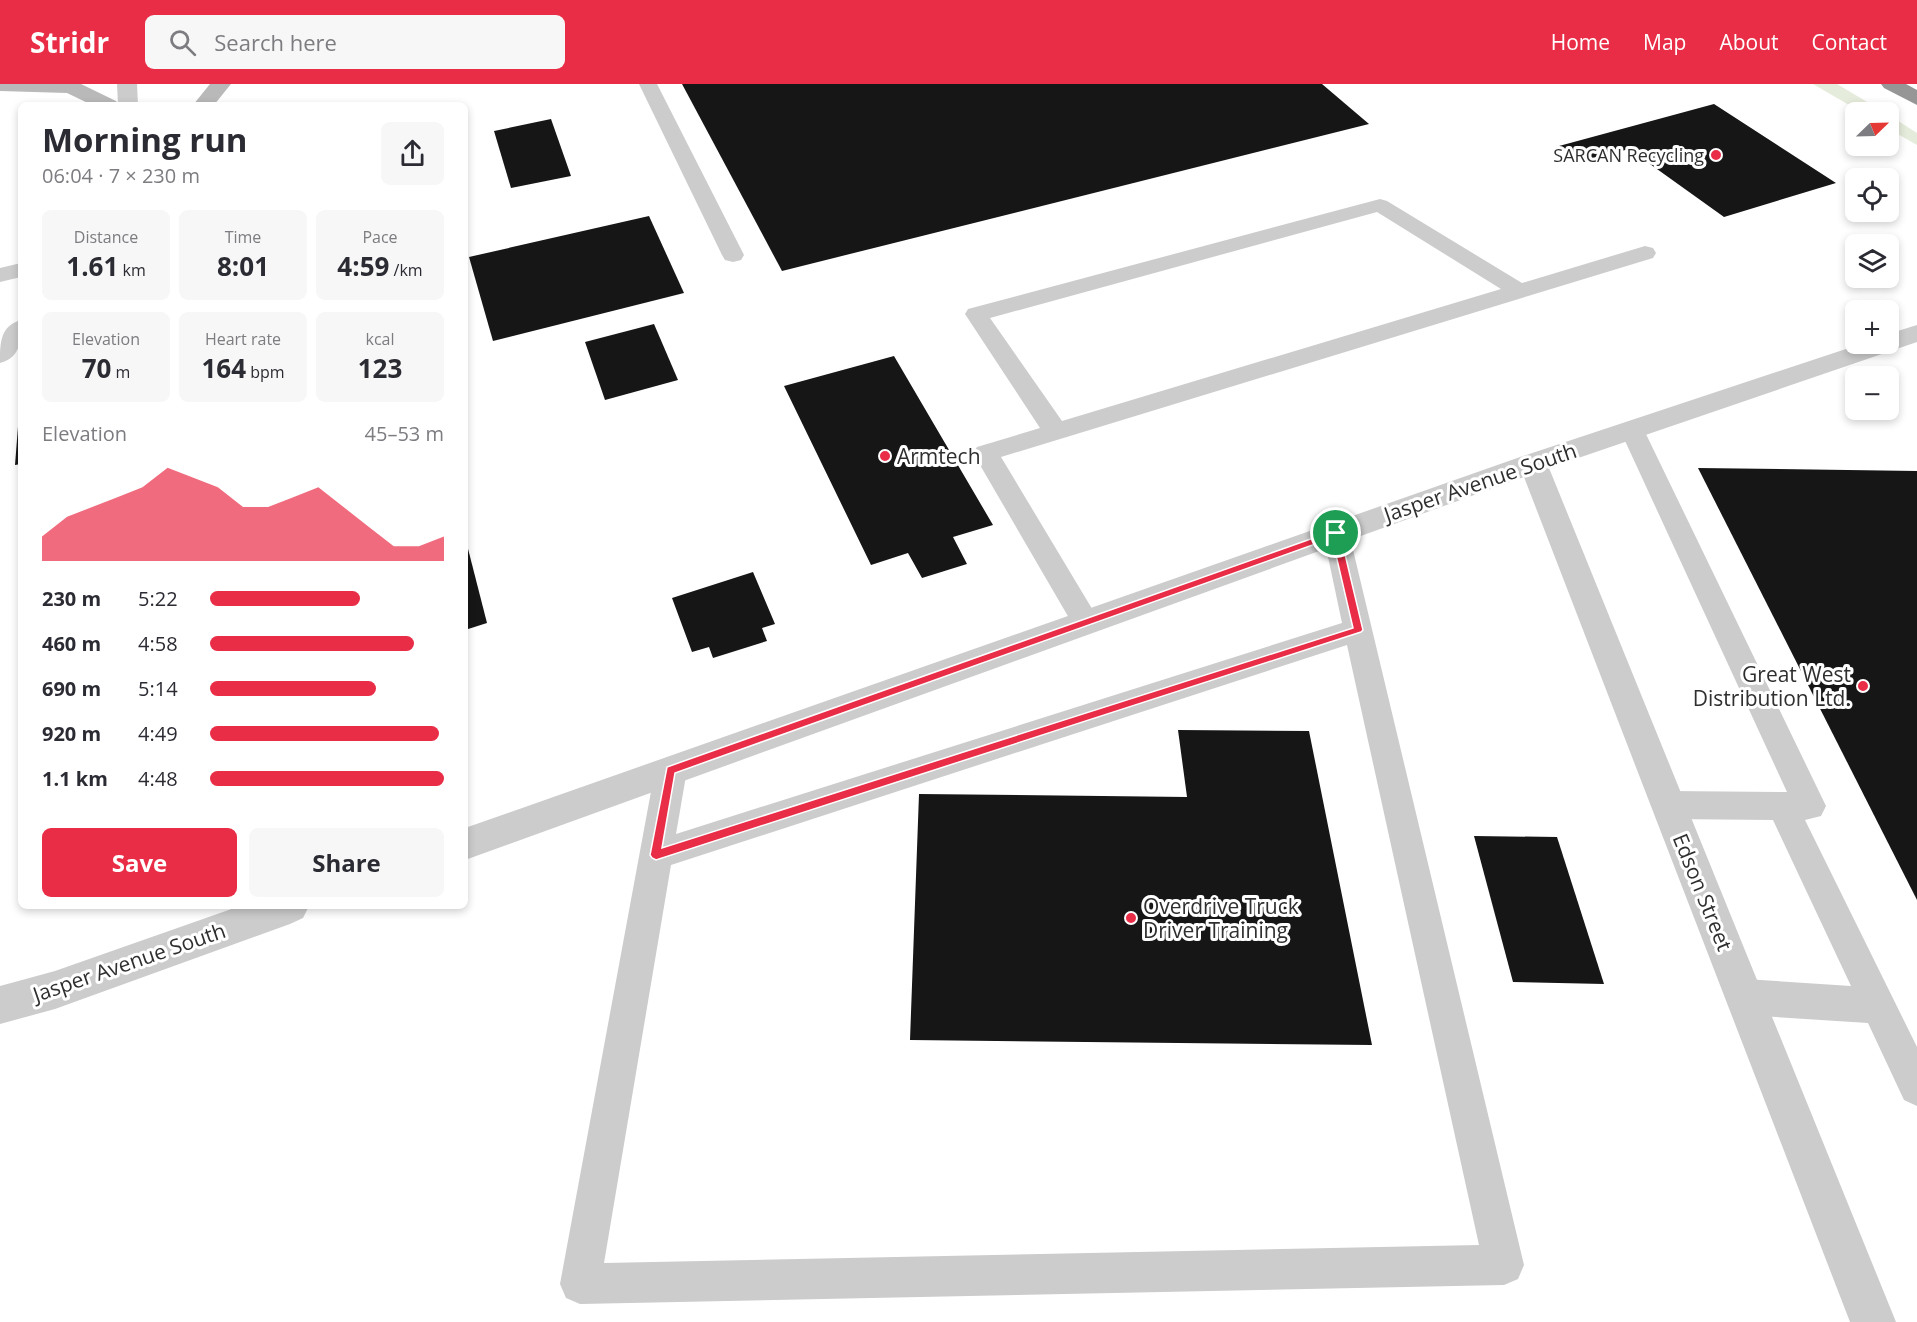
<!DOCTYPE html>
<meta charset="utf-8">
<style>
body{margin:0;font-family:"Open Sans",sans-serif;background:#f7f7f7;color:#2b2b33;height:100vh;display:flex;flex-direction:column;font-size:22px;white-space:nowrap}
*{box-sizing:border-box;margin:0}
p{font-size:20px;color:#7c7c81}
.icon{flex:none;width:33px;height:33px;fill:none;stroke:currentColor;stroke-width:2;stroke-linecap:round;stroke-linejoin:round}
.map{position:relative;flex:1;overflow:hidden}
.sheet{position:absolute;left:18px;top:18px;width:450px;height:807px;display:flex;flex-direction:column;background:#fff;border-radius:9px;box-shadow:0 3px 9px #0003}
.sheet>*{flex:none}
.needle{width:39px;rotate:67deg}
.fabs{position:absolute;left:1845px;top:18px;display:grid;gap:12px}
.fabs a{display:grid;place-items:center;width:54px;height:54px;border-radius:9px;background:#fff;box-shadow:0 3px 9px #0003;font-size:30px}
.pin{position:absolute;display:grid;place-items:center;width:51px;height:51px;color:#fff;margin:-26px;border:3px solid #fff;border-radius:50%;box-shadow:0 2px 6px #0007}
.round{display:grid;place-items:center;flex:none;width:63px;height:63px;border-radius:9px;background:#f7f7f7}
.summary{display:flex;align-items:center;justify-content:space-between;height:102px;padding:0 24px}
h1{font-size:33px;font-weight:700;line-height:45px}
.metrics{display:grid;grid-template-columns:repeat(3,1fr);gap:9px;height:102px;padding:6px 24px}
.metrics div{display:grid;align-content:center;border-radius:9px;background:#f7f7f7;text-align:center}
.metrics b{font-size:26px;font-weight:700}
.metrics small{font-size:16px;font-weight:400}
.metrics p{font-size:16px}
.chart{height:168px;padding:12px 24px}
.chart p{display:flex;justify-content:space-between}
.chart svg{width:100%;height:108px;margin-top:6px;fill:#e92d47;opacity:.7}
.button{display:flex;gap:12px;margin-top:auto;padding:12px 24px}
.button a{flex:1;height:69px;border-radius:9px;background:#e92d47;color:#fff;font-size:24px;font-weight:700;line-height:69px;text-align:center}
.button a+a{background:#f7f7f7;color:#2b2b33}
ul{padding:0 24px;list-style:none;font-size:20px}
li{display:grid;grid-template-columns:96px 72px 1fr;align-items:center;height:45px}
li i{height:15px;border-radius:8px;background:#e92d47}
header{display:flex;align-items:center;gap:36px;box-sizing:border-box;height:84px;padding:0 30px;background:#e92d47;color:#fff}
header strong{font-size:28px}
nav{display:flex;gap:33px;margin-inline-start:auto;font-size:21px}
.search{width:420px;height:54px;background:#f7f7f7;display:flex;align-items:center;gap:15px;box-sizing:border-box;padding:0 21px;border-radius:9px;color:#7c7c81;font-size:22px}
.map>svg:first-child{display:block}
</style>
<header>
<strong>Stridr</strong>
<div class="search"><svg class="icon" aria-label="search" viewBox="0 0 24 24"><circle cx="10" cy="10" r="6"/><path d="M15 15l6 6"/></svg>Search here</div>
<nav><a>Home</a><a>Map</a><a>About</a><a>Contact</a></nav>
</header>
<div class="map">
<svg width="1917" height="1238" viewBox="0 0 1917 1238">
<rect width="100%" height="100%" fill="#fff"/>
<g fill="#e6ecdc">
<path d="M 1813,0 L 1837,0 L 1884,28 L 1861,28 Z"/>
<path d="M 1889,31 L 1917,49 L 1917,61 L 1889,45 Z"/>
</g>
<g fill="#161616">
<path d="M 682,0 L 1322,0 L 1369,40 L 782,187 Z"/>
<path d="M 1714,20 L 1836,99 L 1724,133 L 1629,65 L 1580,78 L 1559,62 Z"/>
<path d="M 551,35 L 571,92 L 511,104 L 494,47 Z"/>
<path d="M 649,132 L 684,209 L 493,257 L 469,173 Z"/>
<path d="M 654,240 L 678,296 L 605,316 L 585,258 Z"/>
<path d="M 894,272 L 993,441 L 953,453 L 967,480 L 922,494 L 908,469 L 871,481 L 784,302 Z"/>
<path d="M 19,330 L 21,380 L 15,381 Z"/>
<path d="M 1698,384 L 1917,387 L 1917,816 Z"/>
<path d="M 465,453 L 487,539 L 465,546 Z"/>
<path d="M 753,488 L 775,540 L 762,544 L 767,557 L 713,574 L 709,563 L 692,568 L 672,514 Z"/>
<path d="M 1178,646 L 1309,647 L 1372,961 L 910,956 L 919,710 L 1187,713 Z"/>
<path d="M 1474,752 L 1557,753 L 1604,900 L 1513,898 Z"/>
</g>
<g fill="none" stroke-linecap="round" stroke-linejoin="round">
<g fill="#ccc" fill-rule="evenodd">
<path d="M 639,0 L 657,0 L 744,171 L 741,176 L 733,178 L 725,176 L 722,171 Z"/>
<path d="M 1380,115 L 1387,117 L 1522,199 L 1645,162 L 1653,164 L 1656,169 L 1653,174 L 1001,373 L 1100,538 L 1096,546 L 1086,549 L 1076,546 L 973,369 L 977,363 L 1040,344 L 965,230 L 968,225 ZM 1377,128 L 1501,205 L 1062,337 L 990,234 Z"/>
<path d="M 21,179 L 21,193 L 0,198 L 0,184 Z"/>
<path d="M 1632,337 L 1641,340 L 1644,346 L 1826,722 L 1821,732 L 1805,736 L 1917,963 L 1917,1022 L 1904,1016 L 1868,939 L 1745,931 L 1732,925 L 1727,913 L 1732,901 L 1745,895 L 1851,902 L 1773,736 L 1668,735 L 1657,731 L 1652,721 L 1657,711 L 1668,707 L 1787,708 L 1620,346 L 1623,340 Z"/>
<path d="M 1336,439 L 1345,442 L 1349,449 L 1524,1181 L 1518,1195 L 1504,1201 L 580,1220 L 566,1214 L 560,1200 L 655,686 L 660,676 L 671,672 L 682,676 L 687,686 L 676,750 L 1342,539 L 1323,449 L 1327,442 ZM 1347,561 L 1479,1161 L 604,1179 L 671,781 Z"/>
</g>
<g fill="#ccc" fill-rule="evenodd">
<path d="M 1917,241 L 1917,258 L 1549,384 L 1896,1238 L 1850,1238 L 1524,393 L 465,776 L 465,744 L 1523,372 L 1861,260 L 1888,260 L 1888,250 Z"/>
<path d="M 240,822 L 309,822 L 303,834 L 290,840 L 55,925 L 0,940 L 0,902 L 55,887 Z"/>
</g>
<g fill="#ccc" fill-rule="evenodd">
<path d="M 117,0 L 137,0 L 138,21 L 118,21 Z"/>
<path d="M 21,236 C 21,255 22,273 0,279 C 0,259 0,242 21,236 Z"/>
</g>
<g fill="#b9b9b9" fill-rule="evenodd">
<path d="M 0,0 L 81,0 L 116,17 L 119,21 L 92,21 L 67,9 L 0,7 Z"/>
<path d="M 210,0 L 231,0 L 214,21 L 193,21 Z"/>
</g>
<path fill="#969696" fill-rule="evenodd" d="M 1881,0 L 1906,0 L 1917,6 L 1917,21 L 1884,4 Z"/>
</g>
<path fill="#e92d47" stroke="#fff" stroke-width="1.5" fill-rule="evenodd" d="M 1336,446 L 1340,449 L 1363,546 L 1361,548 L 656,776 L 652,774 L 650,771 L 667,683 ZM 1332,454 L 1353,544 L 662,764 L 675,689 Z"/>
<g fill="#e92d47" stroke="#fff" stroke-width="2">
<circle cx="1716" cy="71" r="6"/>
<circle cx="885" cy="372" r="6"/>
<circle cx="1863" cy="602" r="6"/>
<circle cx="1131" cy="834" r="6"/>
</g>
<g text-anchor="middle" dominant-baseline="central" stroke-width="6" stroke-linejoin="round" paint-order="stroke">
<g font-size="18" fill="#2f2f2f" stroke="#fff" text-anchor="end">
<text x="1704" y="71">SARCAN Recycling</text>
</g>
<g font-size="21" fill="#2f2f2f" stroke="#fff" text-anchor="start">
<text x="897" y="372">Armtech</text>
<text x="1851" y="590" text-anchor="end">Great West<tspan x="1851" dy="24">Distribution Ltd.</tspan></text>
<text x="1143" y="822">Overdrive Truck<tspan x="1143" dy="24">Driver Training</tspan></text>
</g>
<g font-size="21" fill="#2f2f2f" stroke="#fff">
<text transform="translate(1480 398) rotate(-19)">Jasper Avenue South</text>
<text transform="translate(1703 808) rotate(68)">Edson Street</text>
<text transform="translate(129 878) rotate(-19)">Jasper Avenue South</text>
</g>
</g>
</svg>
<div class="fabs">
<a><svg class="needle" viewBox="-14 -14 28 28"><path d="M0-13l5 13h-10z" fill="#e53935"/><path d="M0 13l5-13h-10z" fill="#7c7c81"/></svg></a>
<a><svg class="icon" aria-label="locate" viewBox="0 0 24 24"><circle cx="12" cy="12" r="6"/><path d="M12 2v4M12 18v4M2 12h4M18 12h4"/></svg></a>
<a><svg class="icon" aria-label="layers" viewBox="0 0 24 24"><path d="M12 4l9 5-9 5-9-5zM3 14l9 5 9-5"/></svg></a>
<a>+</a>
<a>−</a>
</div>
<div class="pin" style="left:1336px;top:449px;background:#1e9e55"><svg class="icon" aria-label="arrive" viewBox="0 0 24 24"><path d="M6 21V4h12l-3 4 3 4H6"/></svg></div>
<section class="sheet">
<div class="summary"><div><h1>Morning run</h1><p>06:04 · 7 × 230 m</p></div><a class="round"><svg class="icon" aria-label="share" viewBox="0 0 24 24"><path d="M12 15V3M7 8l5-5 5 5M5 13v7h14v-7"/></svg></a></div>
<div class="metrics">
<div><p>Distance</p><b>1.61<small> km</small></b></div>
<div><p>Time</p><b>8:01</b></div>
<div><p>Pace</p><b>4:59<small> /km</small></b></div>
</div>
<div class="metrics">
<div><p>Elevation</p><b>70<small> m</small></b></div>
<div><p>Heart rate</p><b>164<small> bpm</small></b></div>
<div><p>kcal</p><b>123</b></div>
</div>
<div class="chart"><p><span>Elevation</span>45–53 m</p>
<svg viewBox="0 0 160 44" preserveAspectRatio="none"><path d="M0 44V34L10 26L20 22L30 18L40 14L50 6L60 10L70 14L80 22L90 22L100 18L110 14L120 22L130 30L140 38L150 38L160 34V44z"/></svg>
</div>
<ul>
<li><b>230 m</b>5:22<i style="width:64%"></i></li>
<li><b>460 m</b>4:58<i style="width:87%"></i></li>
<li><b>690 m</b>5:14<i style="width:71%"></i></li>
<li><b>920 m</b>4:49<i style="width:98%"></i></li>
<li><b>1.1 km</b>4:48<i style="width:100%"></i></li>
</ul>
<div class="button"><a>Save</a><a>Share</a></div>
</section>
</div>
